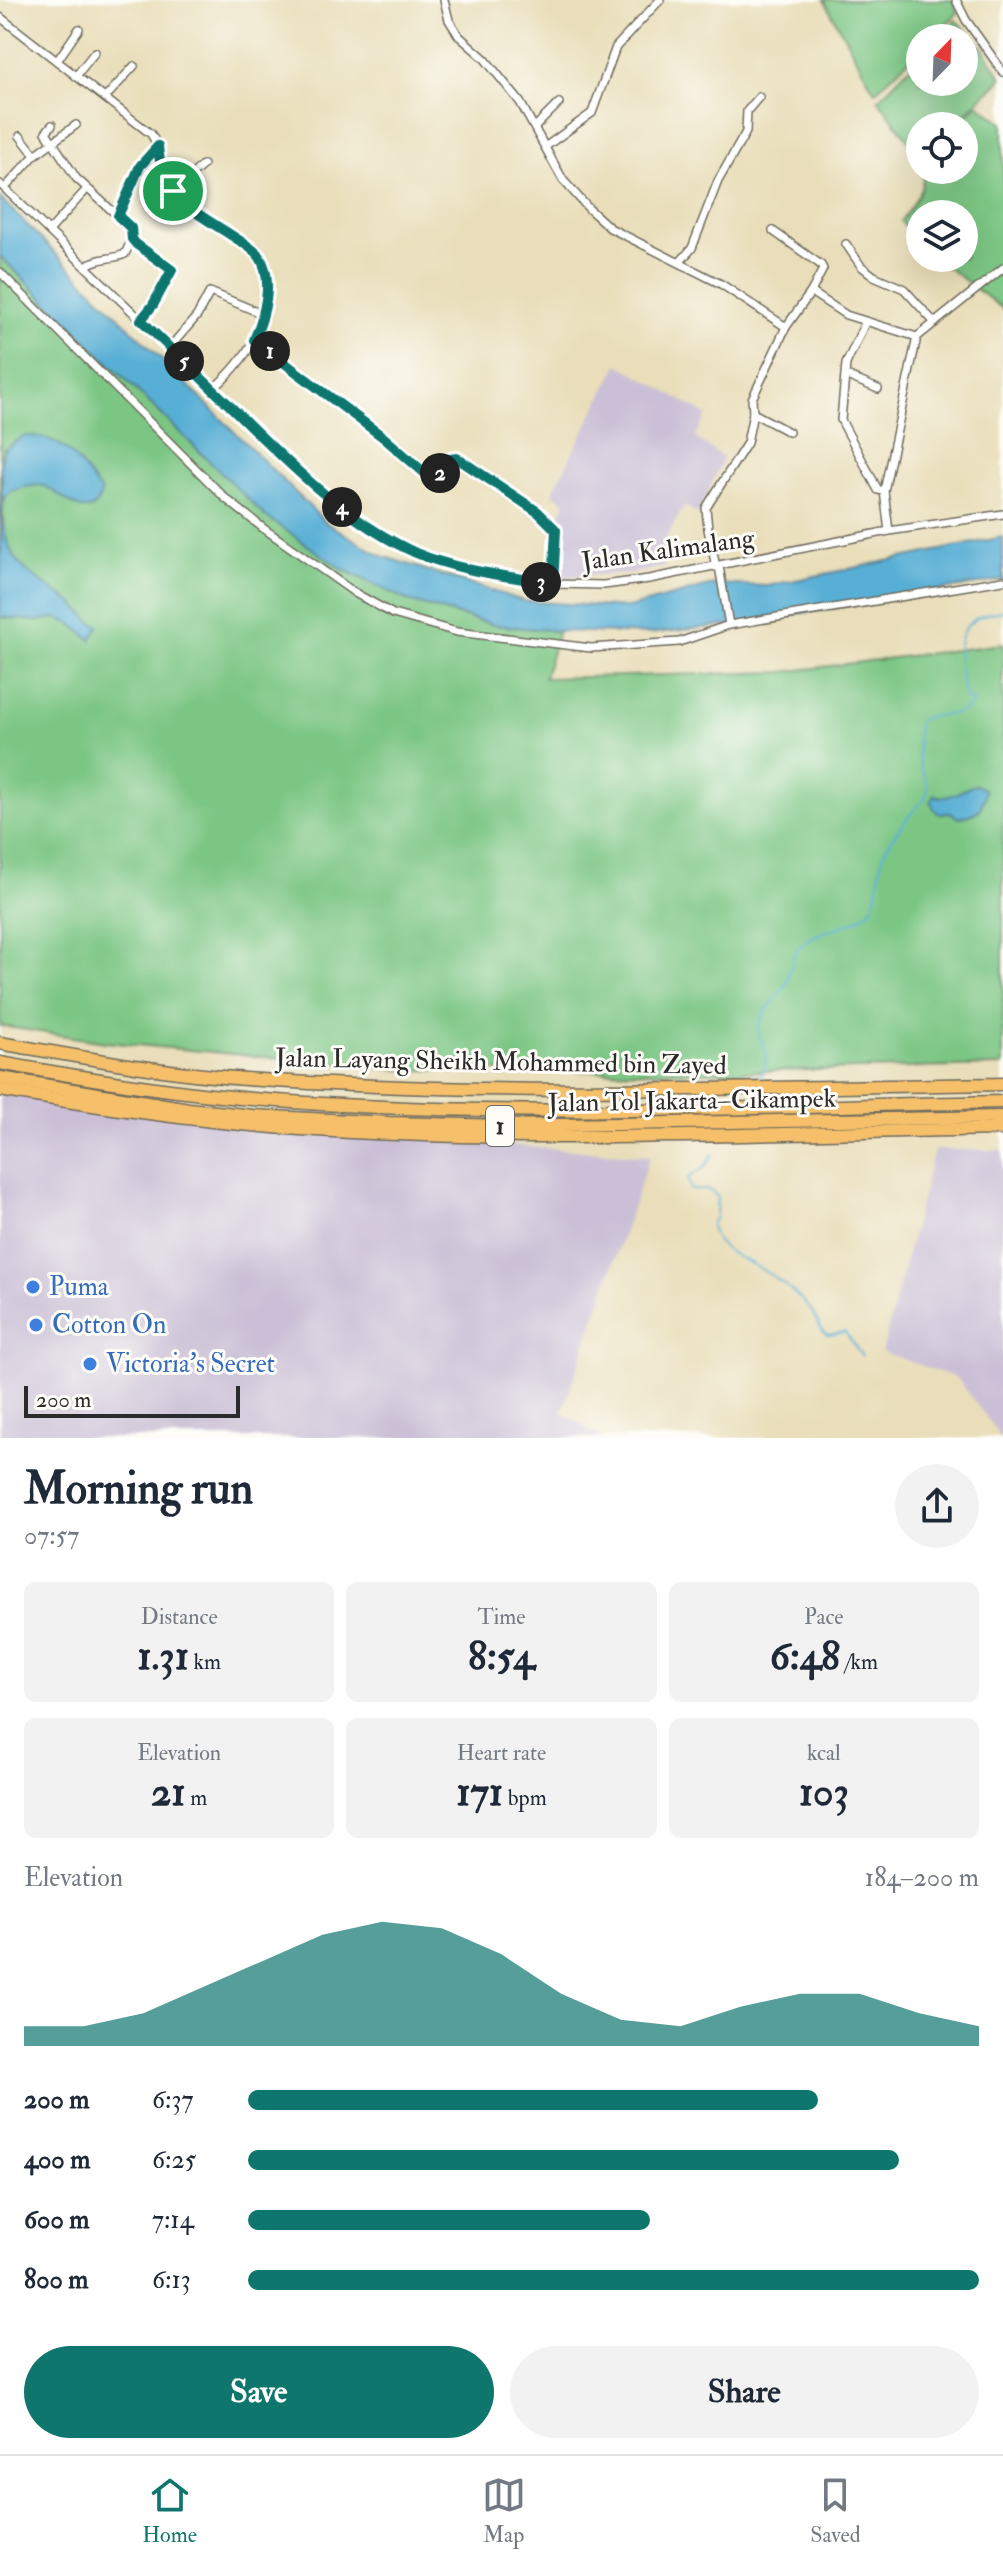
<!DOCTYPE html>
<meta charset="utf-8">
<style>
body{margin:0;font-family:"IM FELL Double Pica",serif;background:#f2f2f3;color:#1f2937;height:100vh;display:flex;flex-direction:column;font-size:30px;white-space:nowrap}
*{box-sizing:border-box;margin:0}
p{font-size:26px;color:#747a83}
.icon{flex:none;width:44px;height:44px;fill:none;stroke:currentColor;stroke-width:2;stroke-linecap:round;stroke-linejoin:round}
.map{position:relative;height:1438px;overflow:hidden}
.sheet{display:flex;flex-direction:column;background:#fff;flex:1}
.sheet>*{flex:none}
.needle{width:52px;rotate:23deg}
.controls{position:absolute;left:906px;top:24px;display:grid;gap:16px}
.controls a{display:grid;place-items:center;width:72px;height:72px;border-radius:50%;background:#fff;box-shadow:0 8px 32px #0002;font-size:40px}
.scale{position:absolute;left:24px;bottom:20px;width:216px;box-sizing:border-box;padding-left:8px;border:4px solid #2b2b2b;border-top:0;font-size:22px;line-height:28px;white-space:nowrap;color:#2b2b2b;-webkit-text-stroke:6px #fdfcf7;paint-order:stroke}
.pin{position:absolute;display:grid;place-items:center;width:68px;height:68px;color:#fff;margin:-34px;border:4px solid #fff;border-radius:50%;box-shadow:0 2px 8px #0007}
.km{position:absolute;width:40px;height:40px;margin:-20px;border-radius:50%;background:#222;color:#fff;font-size:22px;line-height:40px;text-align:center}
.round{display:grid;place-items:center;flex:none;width:84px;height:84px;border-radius:42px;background:#f2f2f3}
.summary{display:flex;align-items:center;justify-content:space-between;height:136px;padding:0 24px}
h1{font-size:44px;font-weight:700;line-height:60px}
.metrics{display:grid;grid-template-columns:repeat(3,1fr);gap:12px;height:136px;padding:8px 24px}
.metrics div{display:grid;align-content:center;border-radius:12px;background:#f2f2f3;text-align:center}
.metrics b{font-size:40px;font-weight:700}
.metrics small{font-size:22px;font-weight:400}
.metrics p{font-size:22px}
.chart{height:224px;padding:16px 24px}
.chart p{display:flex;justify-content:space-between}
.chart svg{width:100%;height:144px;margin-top:8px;fill:#0f766e;opacity:.7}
.button{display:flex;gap:16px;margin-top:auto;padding:16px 24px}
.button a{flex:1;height:92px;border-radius:48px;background:#0f766e;color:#fff;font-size:32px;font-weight:700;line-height:92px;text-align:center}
.button a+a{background:#f2f2f3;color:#1f2937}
ul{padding:0 24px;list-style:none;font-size:26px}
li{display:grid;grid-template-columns:128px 96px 1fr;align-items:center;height:60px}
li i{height:20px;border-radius:10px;background:#0f766e}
.menu{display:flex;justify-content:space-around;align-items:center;height:112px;border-top:2px solid #e0e1e3;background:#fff;font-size:22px;color:#747a83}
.menu a{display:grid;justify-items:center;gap:4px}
.menu .active{color:#0f766e}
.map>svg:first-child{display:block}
</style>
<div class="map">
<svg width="1003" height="1438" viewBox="0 0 1003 1438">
<rect width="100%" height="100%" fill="#fdfcf7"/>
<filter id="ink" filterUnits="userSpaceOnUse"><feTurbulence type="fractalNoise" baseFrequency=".0125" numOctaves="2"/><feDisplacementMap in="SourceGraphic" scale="16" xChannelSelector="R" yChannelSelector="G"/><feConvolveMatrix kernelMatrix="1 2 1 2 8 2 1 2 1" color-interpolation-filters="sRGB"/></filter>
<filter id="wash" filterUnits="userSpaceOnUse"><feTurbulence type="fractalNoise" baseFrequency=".006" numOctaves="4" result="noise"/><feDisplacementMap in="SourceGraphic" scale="32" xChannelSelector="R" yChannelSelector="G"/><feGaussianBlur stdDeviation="1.8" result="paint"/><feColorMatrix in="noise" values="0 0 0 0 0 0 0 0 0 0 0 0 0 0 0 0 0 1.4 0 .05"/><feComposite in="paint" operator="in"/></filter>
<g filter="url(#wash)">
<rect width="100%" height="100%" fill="#e9deb9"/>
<g fill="#cabfd6">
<path d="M 618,364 L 707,415 L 695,437 L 723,458 L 698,514 L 684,506 L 665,540 L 664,567 L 634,573 L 561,577 L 563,539 L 551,531 L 566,503 L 552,493 Z"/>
<path d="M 0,1093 L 349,1133 L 650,1156 L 562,1413 L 603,1438 L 0,1438 Z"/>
<path d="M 934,1150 L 1003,1150 L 1003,1438 L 999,1438 L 995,1429 L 957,1378 L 882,1352 Z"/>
</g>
<g fill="#7cc684" stroke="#547858" stroke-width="2">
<path d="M 824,0 L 952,0 L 958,13 L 931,38 L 920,38 L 920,49 L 875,92 Z"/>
<path d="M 956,20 L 983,48 L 1002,78 L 952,126 L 920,126 L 920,156 L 878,99 L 920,57 L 920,82 L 964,82 L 964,38 L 939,38 Z"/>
<path d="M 978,104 L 1003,123 L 1003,309 L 935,258 L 964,258 L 964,214 L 920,214 L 920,246 L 901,221 C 912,205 925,191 923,170 L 964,170 L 964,126 L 956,126 Z"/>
<path d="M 0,256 L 265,515 L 342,569 L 409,601 L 494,625 L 558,631 L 544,678 L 783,672 L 1003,644 L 1003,1066 L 720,1072 L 402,1070 L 105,1042 L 0,1026 Z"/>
</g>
<g fill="#59afd5" stroke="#426d80" stroke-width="2">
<path d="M 0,198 L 325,522 L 382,556 L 524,601 L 628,608 L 716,584 L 767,586 L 1003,537 L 1003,580 L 729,625 L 648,634 L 558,631 L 494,625 L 409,601 L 342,569 L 265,516 L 0,256 Z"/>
<path d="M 25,436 C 66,435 79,463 101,492 C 93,531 61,492 44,486 C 37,484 32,486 25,487 C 15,490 8,490 3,500 C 0,560 24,571 71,602 C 82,609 86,621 99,626 L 91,640 L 70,623 L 55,618 L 37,621 L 0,617 L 2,478 L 0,467 L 4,449 Z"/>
<path d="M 976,785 L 985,790 C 983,811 978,813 958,818 L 951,813 L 938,813 L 934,809 L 931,801 L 934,795 C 951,802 961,788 976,785 Z"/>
</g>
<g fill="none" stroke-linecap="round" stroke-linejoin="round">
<g stroke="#59afd5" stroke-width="2">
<path d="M 723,1080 L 729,1077 L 762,1075 C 774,1048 755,1044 760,1023 C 764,1007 779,998 786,983 C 790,972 791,957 798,948 C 809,932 848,929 867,913 C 881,900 877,873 883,855 C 889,840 903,823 914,810 C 917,806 924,801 926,796 C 931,785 923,777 920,767 C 918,757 916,729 919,720 C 935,711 964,720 973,701 L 965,699 C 958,657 945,617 1003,611"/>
<path d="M 713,1154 L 705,1167 L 688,1178 L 691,1190 L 710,1190 L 717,1196 L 716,1217 L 711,1224 C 713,1252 747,1259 766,1272 C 781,1281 799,1296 810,1309 C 817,1318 818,1328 827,1335 L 845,1332 L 862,1356"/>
</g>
</g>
</g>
<g filter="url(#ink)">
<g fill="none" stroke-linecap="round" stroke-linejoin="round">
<defs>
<g id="minor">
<path d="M 444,0 L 449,20 L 459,36 L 485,59 L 520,102 L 563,180 L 589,209 L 610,228 L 721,284 L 786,327"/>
<path d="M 956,0 L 966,20 L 1003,72"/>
<path d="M 0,17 L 151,134 C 164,153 162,179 177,198 C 194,221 237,234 259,256 C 283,306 250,357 213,389"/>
<path d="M 57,61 L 79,29"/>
<path d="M 76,76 L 95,52"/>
<path d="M 105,98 L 134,66"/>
<path d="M 52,125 L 46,132 L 76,178 L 131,228 L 132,239 L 125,254 C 111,260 99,257 87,265"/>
<path d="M 535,127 L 559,103"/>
<path d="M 20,136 L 35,155"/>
<path d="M 545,147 L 592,113 L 616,47 L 660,0"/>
<path d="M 0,184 L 286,460 L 333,501 L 384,536 L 415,552 L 455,566 L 553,584 L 604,585 L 649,579 L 889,531 L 1003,514"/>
<path d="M 5,188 L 35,155 L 76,125"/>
<path d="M 173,191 L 203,165"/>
<path d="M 118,216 L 140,166 L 158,146"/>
<path d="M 50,230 L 86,190"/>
<path d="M 773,231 L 821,265 L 823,269 L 811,292"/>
<path d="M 132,239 L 143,250 L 172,270 L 153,305 L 141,320"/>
<path d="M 846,244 L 861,266 L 874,276 L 904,289 L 935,323"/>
<path d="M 680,262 L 692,248 L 718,181 L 746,132 L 747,111 L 759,97"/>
<path d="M 0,272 L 225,498 L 263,528 L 355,593 L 393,614 L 457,632 L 591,648 L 679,642 L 729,625 L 1003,580"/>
<path d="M 865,323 L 846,364 L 841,420 L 878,490 L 884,491"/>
<path d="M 254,340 L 383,437 L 427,475 L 433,477 L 437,476 L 450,459 L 457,458 L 538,512 L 556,530 L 553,584"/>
<path d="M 170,347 L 197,316 L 210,292 L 265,315"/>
<path d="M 847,376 L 878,389"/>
<path d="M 753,413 L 789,432"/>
<path d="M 889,531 L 884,491 L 917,337"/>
<path d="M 719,566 L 729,625"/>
<path d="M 716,567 L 708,529 L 706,508 L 747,443 L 753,413 L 752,399 L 786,327 L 811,292 L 846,315 L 917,337 L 1003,268"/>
</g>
<g id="motorway">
<path d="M 0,1043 C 81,1057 164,1073 246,1079 C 498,1097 751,1088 1003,1084"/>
<path d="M 0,1063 C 83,1078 167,1092 252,1099 C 502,1120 753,1107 1003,1102"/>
<path d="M 0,1078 L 189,1109 L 253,1116 L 389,1123 L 504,1126 L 1003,1117"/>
<path d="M 0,1090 C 99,1107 199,1122 300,1129 C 534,1145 769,1133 1003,1129"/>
</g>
</defs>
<use href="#minor" stroke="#6e6a5d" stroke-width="10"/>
<use href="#motorway" stroke="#6e6a5d" stroke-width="15"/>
<use href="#minor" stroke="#fff" stroke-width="7"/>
<use href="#motorway" stroke="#f6c06b" stroke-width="12"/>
</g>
</g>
<g fill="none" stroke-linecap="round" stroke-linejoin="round" filter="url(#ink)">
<defs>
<path id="route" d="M 158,146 C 162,200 195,211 234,237 C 242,242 253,248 259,256 C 275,279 264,317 254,340 L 383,437 L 427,475 L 433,477 L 450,459 L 457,458 L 538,512 L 556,530 L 553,584 C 508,576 459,571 416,553 C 342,520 282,457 225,401 C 197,374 169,347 141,320 L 153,305 L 172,270 L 136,244 L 132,239 L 131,228 L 118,216 L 140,166 Z"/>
</defs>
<use href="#route" stroke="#fff" stroke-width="16"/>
<use href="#route" stroke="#0f766e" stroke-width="10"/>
</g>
<g fill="#3f7fe0" stroke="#fdfcf7" stroke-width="3">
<circle cx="33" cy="1287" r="8"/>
<circle cx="36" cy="1325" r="8"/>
<circle cx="90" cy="1364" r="8"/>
</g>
<g text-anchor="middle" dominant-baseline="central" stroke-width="6" stroke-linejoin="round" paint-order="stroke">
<rect fill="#fdfcf7" stroke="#6a6a68" stroke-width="2" x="486" y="1106" width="28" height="40" rx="6"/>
<g font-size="24" font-weight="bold" fill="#2b2b2b">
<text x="500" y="1126">1</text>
</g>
<g font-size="26" fill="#2b2b2b" stroke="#fdfcf7">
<text transform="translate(668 550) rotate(-8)">Jalan Kalimalang</text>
<text transform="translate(501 1062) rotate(1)">Jalan Layang Sheikh Mohammed bin Zayed</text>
<text transform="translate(692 1101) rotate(-1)">Jalan Tol Jakarta–Cikampek</text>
</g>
<g font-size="26" fill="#366cbe" stroke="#fdfcf7" text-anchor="start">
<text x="49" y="1287">Puma</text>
<text x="52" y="1325">Cotton On</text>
<text x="106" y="1364">Victoria's Secret</text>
</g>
</g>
</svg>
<div class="controls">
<a><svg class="needle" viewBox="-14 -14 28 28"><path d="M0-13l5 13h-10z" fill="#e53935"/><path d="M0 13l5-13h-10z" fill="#747a83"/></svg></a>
<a><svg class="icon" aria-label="locate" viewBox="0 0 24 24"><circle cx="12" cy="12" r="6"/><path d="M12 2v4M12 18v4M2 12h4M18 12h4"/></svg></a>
<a><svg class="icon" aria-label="layers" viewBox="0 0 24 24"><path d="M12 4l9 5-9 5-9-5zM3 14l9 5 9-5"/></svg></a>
</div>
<div class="scale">200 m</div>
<div class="pin" style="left:173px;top:191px;background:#1e9e55"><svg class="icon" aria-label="arrive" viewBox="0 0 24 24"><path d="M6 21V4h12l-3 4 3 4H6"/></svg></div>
<b class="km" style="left:270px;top:351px">1</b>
<b class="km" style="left:440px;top:473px">2</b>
<b class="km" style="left:541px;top:582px">3</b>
<b class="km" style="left:342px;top:507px">4</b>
<b class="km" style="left:184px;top:361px">5</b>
</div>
<section class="sheet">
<div class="summary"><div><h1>Morning run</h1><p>07:57</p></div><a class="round"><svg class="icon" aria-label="share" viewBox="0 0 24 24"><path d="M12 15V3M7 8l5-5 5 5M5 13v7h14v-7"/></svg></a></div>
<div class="metrics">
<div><p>Distance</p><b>1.31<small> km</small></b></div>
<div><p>Time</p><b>8:54</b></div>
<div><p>Pace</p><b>6:48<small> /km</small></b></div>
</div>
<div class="metrics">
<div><p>Elevation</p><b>21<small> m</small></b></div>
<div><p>Heart rate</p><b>171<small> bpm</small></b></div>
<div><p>kcal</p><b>103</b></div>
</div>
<div class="chart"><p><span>Elevation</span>184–200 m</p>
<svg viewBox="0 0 160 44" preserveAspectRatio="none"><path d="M0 44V38L10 38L20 34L30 26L40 18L50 10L60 6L70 8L80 16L90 28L100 36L110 38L120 32L130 28L140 28L150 34L160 38V44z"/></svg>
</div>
<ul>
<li><b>200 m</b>6:37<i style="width:78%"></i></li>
<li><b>400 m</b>6:25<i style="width:89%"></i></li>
<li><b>600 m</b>7:14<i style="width:55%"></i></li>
<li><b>800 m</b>6:13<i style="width:100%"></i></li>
</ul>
<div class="button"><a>Save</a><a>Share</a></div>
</section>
<nav class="menu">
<a class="active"><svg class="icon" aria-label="home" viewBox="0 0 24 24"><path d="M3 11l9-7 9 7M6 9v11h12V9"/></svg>Home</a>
<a><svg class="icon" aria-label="map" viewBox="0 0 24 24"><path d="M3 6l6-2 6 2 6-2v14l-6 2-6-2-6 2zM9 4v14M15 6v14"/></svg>Map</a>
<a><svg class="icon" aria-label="saved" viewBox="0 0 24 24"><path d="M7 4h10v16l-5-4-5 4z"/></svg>Saved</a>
</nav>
